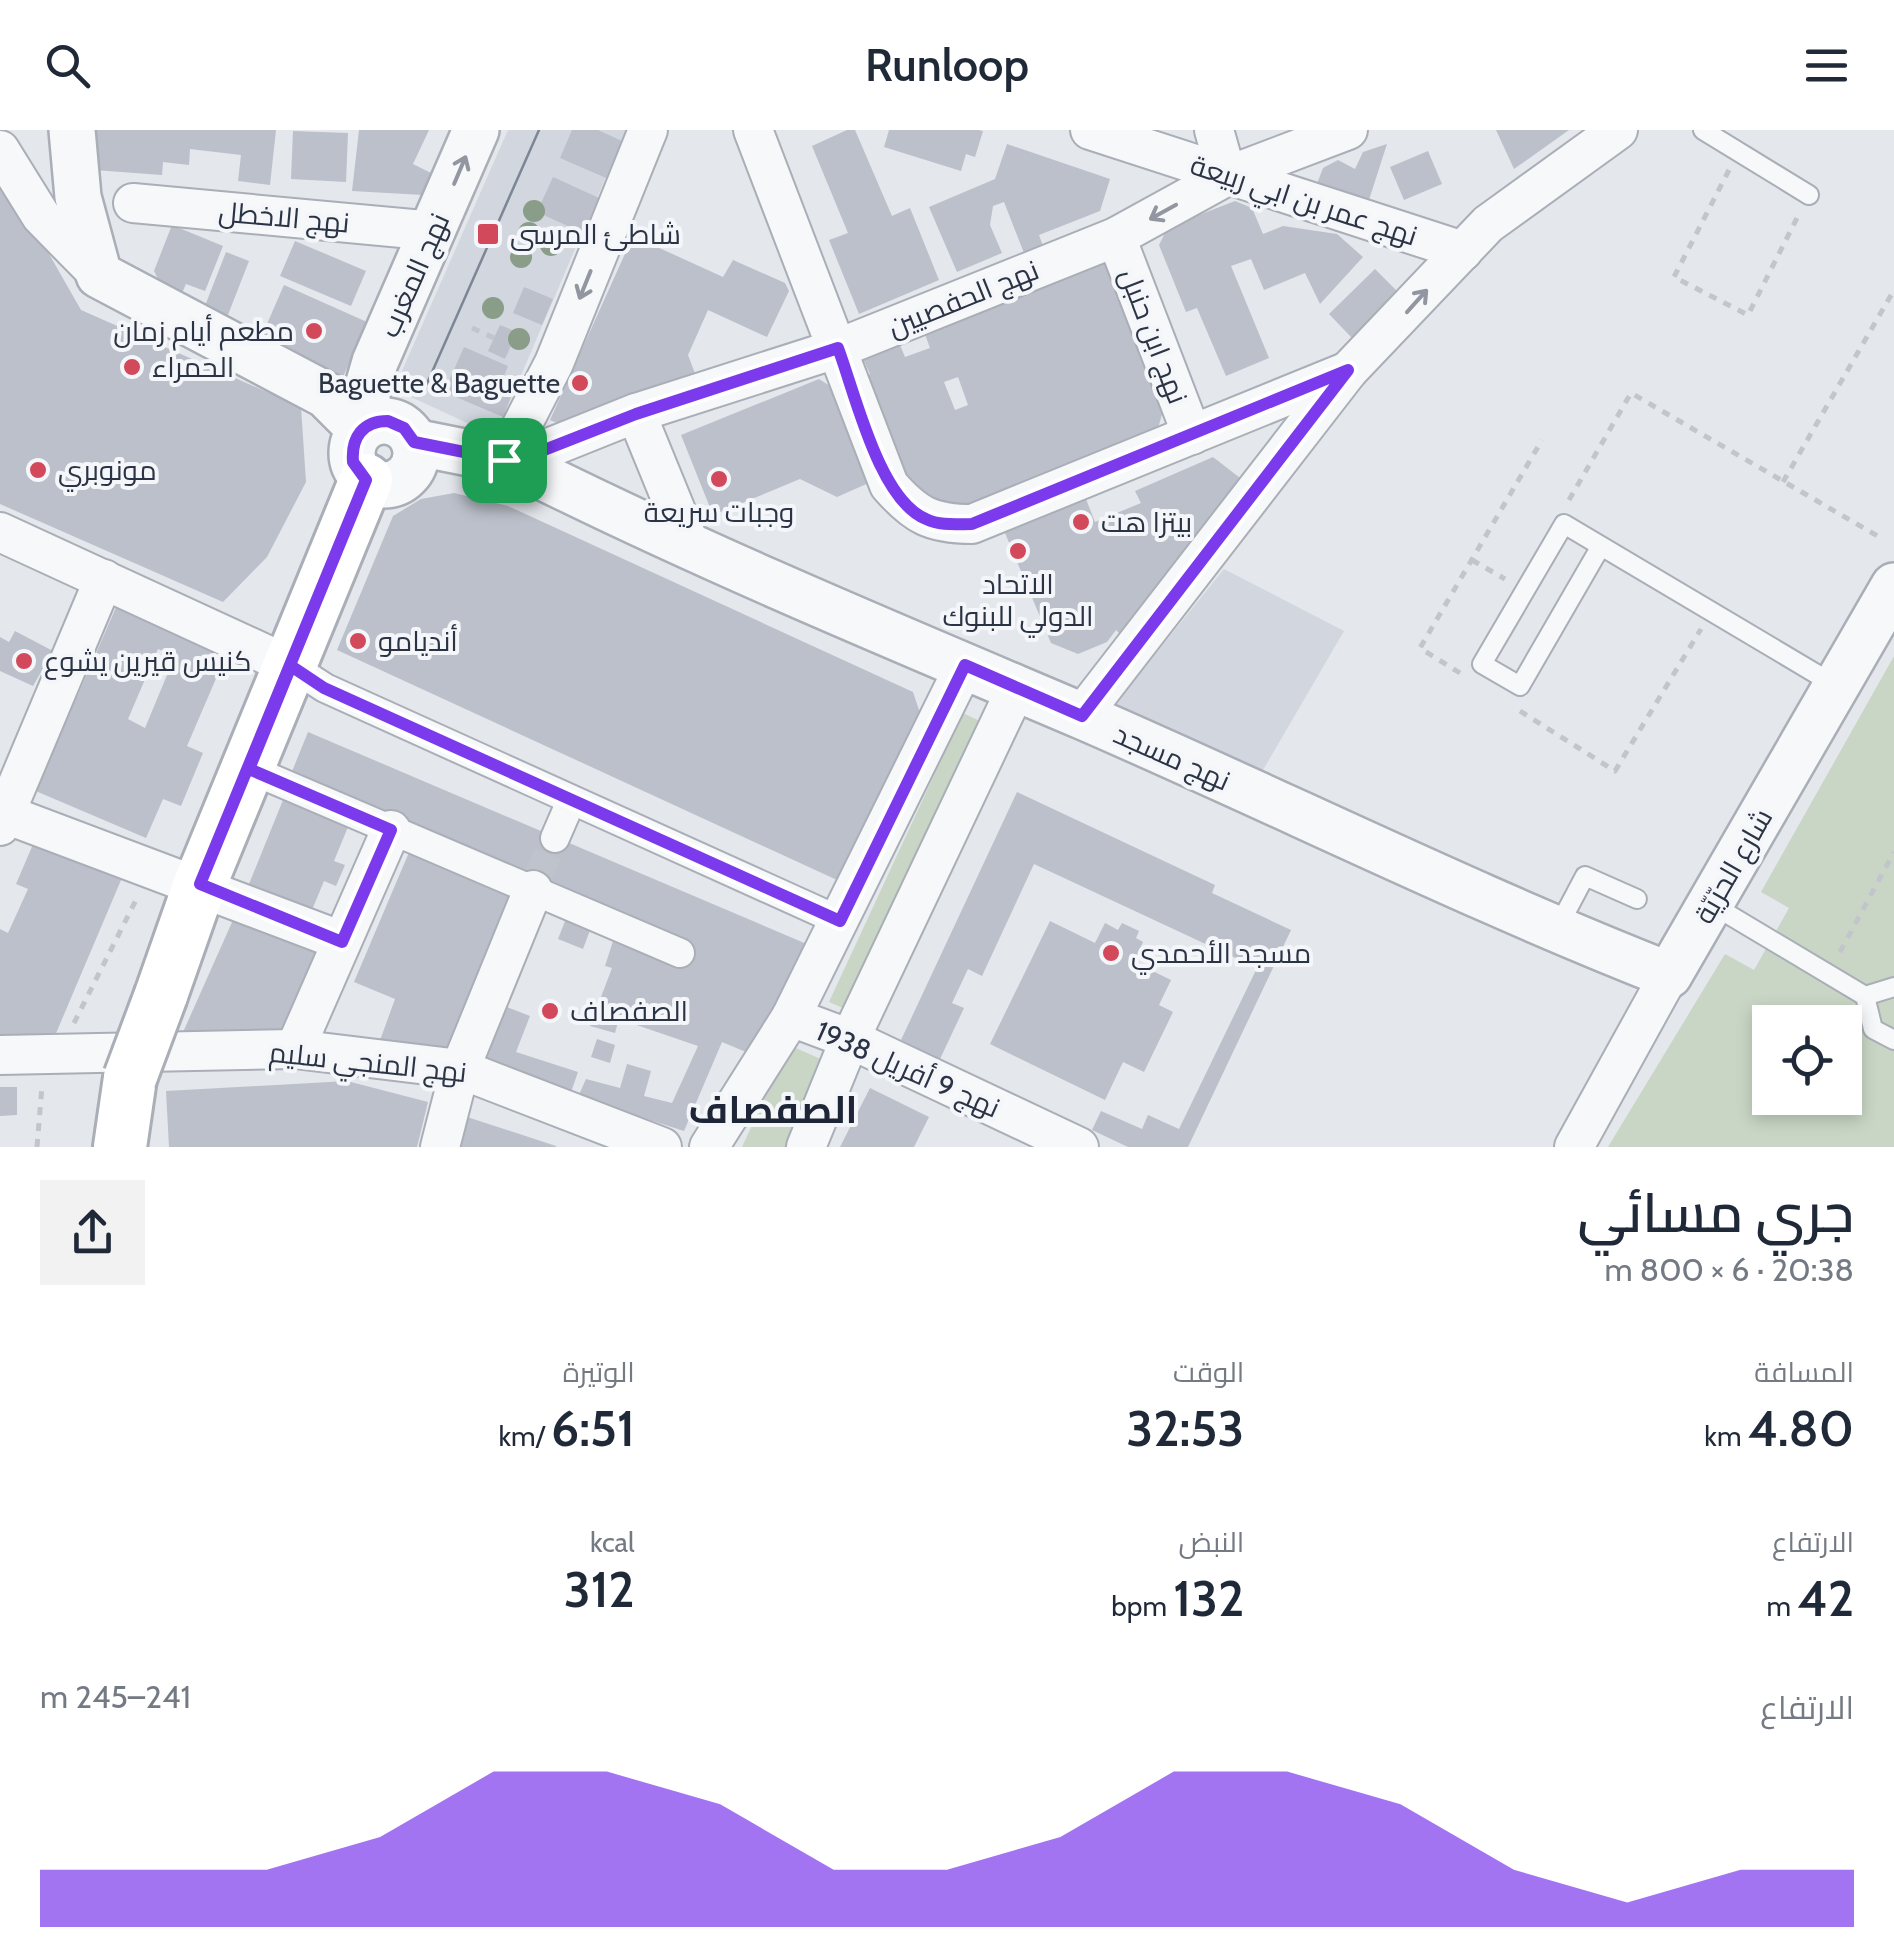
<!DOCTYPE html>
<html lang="ar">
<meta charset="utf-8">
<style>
body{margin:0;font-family:Cabin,Cairo,sans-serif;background:#f2f2f3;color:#1f2937;direction:rtl;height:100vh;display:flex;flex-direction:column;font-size:38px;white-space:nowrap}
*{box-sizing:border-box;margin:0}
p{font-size:32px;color:#747a83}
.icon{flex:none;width:55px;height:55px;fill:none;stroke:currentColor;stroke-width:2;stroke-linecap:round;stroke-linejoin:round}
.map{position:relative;height:1017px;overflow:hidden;direction:ltr}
.panel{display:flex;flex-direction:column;background:#fff;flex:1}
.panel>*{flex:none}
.tools{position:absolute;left:1752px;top:875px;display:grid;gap:20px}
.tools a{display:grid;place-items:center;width:110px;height:110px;border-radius:0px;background:#fff;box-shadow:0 5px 15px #0003;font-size:50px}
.pin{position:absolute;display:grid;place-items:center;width:85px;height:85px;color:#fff;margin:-42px;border-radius:20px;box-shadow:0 5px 15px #0006}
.round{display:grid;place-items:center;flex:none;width:105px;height:105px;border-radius:0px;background:#f2f2f3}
.summary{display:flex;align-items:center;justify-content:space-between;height:170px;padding:0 40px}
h1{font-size:55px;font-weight:600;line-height:75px}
.figures{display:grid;grid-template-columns:repeat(3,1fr);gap:15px;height:170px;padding:10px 40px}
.figures div{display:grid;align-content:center}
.figures b{font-size:50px;font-weight:600}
.figures small{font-size:28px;font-weight:400}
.figures p{font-size:28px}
.chart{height:280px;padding:20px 40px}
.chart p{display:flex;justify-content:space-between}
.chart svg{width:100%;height:180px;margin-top:10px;fill:#7c3aed;opacity:.7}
header{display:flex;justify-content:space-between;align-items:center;height:130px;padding:0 40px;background:#fff;font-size:45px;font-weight:600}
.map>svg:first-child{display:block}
</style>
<header><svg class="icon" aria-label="menu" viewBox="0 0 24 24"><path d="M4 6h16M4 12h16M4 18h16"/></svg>Runloop<svg class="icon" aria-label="search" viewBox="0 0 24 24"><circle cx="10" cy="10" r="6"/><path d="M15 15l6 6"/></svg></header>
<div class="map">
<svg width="1894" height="1017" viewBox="0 0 1894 1017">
<rect width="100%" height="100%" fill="#e4e7ec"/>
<g fill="#d2d6de">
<path d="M 508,0 L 626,0 L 495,306 L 394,259 Z"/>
<path d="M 1224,439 L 1344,501 L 1256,652 L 1107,584 Z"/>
</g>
<g fill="#c9d6c5" fill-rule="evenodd">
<path d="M 1894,526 L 1894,1017 L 1608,1017 L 1725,824 L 1754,840 L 1789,778 L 1761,762 ZM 1770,892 L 1845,892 L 1845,968 L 1770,968 Z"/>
<path d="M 963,583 L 986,594 L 852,882 L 829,872 Z"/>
<path d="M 789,915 L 834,935 L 796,1017 L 742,1017 Z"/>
</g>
<g fill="#bbc0ca" fill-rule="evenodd">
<path d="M 95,0 L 276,0 L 270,55 L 238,51 L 241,25 L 190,19 L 189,35 L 163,32 L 162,45 L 94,40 Z"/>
<path d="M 359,0 L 429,0 L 413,34 L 431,43 L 423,65 L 352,61 Z"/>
<path d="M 572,0 L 598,0 L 622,11 L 606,48 L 560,28 Z"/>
<path d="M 847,0 L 855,0 L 892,86 L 910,78 L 939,150 L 859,184 L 829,110 L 848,103 L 812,16 Z"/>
<path d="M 889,0 L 978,0 L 983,1 L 975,27 L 966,24 L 961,41 L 884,17 Z"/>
<path d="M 1496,0 L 1569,0 L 1514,39 Z"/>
<path d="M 293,1 L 348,3 L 346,52 L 291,49 Z"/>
<path d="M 1007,14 L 1110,49 L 1100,81 L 1039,105 L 1043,116 L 1024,123 L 1004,72 L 993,76 L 990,95 L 1002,123 L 957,142 L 929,77 L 995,49 Z"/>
<path d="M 1387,14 L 1367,76 L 1315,59 L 1323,38 L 1338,30 L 1355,39 L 1363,22 Z"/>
<path d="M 1428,21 L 1442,54 L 1404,70 L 1390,37 Z"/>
<path d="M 553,47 L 599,68 L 583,103 L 537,82 Z"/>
<path d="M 0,59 L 16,66 L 81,180 L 301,277 L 306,352 L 267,427 L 223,472 L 0,374 Z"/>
<path d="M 1235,71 L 1252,78 L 1263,104 L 1283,96 L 1337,104 L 1363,127 L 1320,174 L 1305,143 L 1264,160 L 1251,129 L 1231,136 L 1269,228 L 1226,246 L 1197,178 L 1186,182 L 1159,115 L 1168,97 Z"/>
<path d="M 172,95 L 223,116 L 205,161 L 186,154 L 182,163 L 161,155 L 154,141 Z"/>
<path d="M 633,106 L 723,147 L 733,130 L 785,153 L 789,161 L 767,207 L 708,180 L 688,225 L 696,246 L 564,296 L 550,290 Z"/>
<path d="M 295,111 L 366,141 L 351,176 L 280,146 Z"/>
<path d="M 226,122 L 249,131 L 224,195 L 201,186 Z"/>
<path d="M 1094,128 L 1111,136 L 1164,277 L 1157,302 L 960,379 L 910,364 L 858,249 L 870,244 L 863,229 L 900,215 L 905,227 L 930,218 L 922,196 ZM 958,247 L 968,275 L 955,280 L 944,252 Z"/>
<path d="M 1375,139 L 1398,162 L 1352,208 L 1329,184 Z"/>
<path d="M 284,155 L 367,192 L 343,247 L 260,210 Z"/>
<path d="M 524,157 L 553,169 L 542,195 L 513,183 Z"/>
<path d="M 500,195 L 517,202 L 505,229 L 488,221 Z"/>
<path d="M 464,217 L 508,236 L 499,258 L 512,264 L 503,287 L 444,262 Z"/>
<path d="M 819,249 L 833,258 L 871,352 L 837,367 L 800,349 L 713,385 L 681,305 Z"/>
<path d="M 1213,327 L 1244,351 L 1122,506 L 1116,500 L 1107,512 L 1078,524 L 1051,513 L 1005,403 L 1086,369 L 1095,392 L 1141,373 L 1135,361 Z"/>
<path d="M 454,363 L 508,376 L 913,562 L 920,583 L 837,750 L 337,520 L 393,386 L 421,369 Z"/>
<path d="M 117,475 L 227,523 L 187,616 L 203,623 L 181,676 L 163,669 L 146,708 L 31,659 L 71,565 L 77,567 ZM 158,519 L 175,526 L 145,598 L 128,589 Z"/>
<path d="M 15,501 L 53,521 L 33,556 L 0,541 L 0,507 L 9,512 Z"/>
<path d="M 308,602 L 809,815 L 758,927 L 722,912 L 684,1001 L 578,967 L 586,949 L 620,958 L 627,934 L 651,941 L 644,966 L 672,973 L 698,916 L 619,889 L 615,903 L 590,896 L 612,838 L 605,836 L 615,805 L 291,644 Z"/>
<path d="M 1017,662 L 1215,755 L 1212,763 L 1291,800 L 1188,1017 L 1128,1017 L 1092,1000 L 1101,981 L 1142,999 L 1148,985 L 1179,999 L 1257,838 L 1034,734 L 982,846 L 968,839 L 952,873 L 964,878 L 940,929 L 901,910 Z"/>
<path d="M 285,665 L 350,692 L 334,731 L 345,735 L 336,756 L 324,751 L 312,780 L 249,754 Z"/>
<path d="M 37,705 L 124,743 L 54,908 L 0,910 L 0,799 L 8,803 L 28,759 L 16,754 Z"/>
<path d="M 410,720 L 515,766 L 448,936 L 378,916 L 395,869 L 354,852 Z"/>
<path d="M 237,781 L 329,822 L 289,912 L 180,909 Z"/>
<path d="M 567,786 L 592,795 L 583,819 L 558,809 Z"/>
<path d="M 1050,791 L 1095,813 L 1105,793 L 1118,800 L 1122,793 L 1139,801 L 1136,808 L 1143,812 L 1134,832 L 1171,850 L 1159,875 L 1173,882 L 1144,942 L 1123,932 L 1105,970 L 990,914 Z"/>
<path d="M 504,876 L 530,886 L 516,922 L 578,942 L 570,965 L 488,938 L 481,926 Z"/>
<path d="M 597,909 L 615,915 L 610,933 L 591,927 Z"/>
<path d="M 347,951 L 428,972 L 417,1017 L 169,1017 L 166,961 Z"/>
<path d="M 0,957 L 17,957 L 17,985 L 0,986 Z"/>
<path d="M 870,958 L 929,987 L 914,1017 L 840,1017 Z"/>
<path d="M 461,985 L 556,1016 L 556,1017 L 457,1017 Z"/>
</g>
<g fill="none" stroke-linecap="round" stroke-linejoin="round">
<path stroke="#bfc3cb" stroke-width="28" stroke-dasharray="28 14" stroke-linecap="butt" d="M 537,749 L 555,708"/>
<defs>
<g id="service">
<path d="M 1703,0 L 1809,65"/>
<path d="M 1601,416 L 1520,556 L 1482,534 L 1564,394 L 1835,555"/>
<path d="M 1711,774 L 1865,866 L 1873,899 L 1894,910"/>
<path d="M 1558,797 L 1585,746 L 1637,769"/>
<path d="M 1865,866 L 1894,857"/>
</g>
<g id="pedestrian">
<path d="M 291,536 L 325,558 L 840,791"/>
<path d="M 249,639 L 680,823"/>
<path d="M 555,708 L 571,671"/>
</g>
<g id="minor">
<path d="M 753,0 L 889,355 C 915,385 931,394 972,394 L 1348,241"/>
<path d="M 1090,0 L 1463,121"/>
<path d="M 1214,0 L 1227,46"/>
<path d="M 0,20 L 41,86 L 99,145"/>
<path d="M 133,73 L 434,101"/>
<path d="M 1116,107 L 1192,305"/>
<path d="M 636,283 L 692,420"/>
<path d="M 504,330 L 554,233 L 648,0"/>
<path d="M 511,333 L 636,283 L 839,218 L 1116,107 L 1227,46 L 1348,0"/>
<path d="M 0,402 L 291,536"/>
<path d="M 1081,586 L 1348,241 L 1488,94 L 1618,0"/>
<path d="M 0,682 L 342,811"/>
<path d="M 0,696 L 104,449"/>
<path d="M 791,887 L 850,909 L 1079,1017"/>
<path d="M 295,919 L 391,700"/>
<path d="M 0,925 L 295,919 L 460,939 L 662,1017"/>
<path d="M 440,1017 L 460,939 L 533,760"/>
<path d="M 709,1017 L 791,887 L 965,535"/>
<path d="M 806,1017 L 850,909 L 1016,559"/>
<path d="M 1574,1017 L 1669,845"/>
</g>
<g id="tertiary">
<path d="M 72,0 L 78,67 L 99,145 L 326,265 L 361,300"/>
<circle cx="384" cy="323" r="32"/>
<path d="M 371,293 L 366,263 L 375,232 L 476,0"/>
<path d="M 414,312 L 504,330 L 529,340 C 710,430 896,507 1082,586 C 1278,671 1470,767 1669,845 L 1894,456"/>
</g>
<g id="secondary">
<path d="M 161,865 L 200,754 L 366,350"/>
<path d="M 120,1017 L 130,948"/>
</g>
</defs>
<use href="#service" stroke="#a9aeb7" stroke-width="22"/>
<use href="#pedestrian" stroke="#a9aeb7" stroke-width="32"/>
<use href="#minor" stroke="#a9aeb7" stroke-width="42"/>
<use href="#tertiary" stroke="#a9aeb7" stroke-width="50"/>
<use href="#secondary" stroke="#a9aeb7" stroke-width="58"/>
<g stroke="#c2c5cb" stroke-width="5" stroke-dasharray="8 8" stroke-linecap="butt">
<path d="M 1729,40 L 1674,147 L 1748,185 L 1798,86"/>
<path d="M 472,198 L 494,208"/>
<path d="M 511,214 L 523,220"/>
<path d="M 1783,352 L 1894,160"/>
<path d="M 1569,370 L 1631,263 L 1881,408"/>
<path d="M 1472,430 L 1505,449"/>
<path d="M 1460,543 L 1420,518 L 1542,310"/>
<path d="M 1520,581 L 1615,641 L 1701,499"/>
<path d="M 1840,822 L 1894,722"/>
<path d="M 74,893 L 137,768"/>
<path d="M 37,1017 L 42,956"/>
</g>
<use href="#service" stroke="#f7f8fa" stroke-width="18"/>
<use href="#pedestrian" stroke="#f7f8fa" stroke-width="28"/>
<use href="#minor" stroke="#f7f8fa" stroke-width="38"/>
<use href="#tertiary" stroke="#f7f8fa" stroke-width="45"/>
<use href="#secondary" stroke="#fff" stroke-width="52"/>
<path stroke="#7d8696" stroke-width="2.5" d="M 425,258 L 539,0"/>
<defs>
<path id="secondary-bridge" d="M 130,948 L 161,865"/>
</defs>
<use href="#secondary-bridge" stroke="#a9aeb7" stroke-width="58" stroke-linecap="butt"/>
<use href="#secondary-bridge" stroke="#fff" stroke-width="52"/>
</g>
<g fill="#899d89">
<circle cx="534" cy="81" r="11"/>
<circle cx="529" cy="103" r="11"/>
<circle cx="551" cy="115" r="11"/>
<circle cx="521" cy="127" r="11"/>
<circle cx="493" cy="178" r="11"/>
<circle cx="519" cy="209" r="11"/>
</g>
<defs><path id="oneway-shaft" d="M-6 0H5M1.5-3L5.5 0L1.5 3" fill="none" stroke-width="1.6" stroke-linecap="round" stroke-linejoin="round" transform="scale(2.5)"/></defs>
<g stroke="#9196a0">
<use href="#oneway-shaft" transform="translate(460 40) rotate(-67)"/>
<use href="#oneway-shaft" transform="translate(1163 82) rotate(151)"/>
<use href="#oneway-shaft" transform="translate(585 155) rotate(112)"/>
<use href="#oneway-shaft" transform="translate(1417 171) rotate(-48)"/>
</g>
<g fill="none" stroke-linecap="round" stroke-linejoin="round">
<defs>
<path id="route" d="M 504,330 L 414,312 L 404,298 L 388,291 C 363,291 351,307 353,332 L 366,350 L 200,754 L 342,812 L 391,700 L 249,639 L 291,536 L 324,558 L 840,791 L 965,535 L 1082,586 L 1348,240 L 972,394 C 957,394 940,396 926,389 C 879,370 855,263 838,218 L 636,284 L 511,333 L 504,330"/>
</defs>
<use href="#route" stroke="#fff" stroke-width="20"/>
<use href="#route" stroke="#7c3aed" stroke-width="12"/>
</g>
<g fill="#d1495b" stroke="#f4f6f9" stroke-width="4">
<rect x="476" y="92" width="24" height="24" rx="5"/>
<circle cx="314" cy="201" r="10"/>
<circle cx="132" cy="237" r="10"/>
<circle cx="580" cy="253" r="10"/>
<circle cx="38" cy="340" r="10"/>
<circle cx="719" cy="349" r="10"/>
<circle cx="1081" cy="392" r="10"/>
<circle cx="1018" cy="421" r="10"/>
<circle cx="358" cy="511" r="10"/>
<circle cx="24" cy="531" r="10"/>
<circle cx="1111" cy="823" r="10"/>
<circle cx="550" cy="881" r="10"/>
</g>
<g text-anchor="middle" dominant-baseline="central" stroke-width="8" stroke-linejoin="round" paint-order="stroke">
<g font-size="28" fill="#2b3445" stroke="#f4f6f9">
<text transform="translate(1304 70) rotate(18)">نهج عمر بن ابي ربيعة</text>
<text transform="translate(284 87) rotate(5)">نهج الاخطل</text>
<text transform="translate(414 145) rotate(-66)">نهج المغرب</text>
<text transform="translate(963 168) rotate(-22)">نهج الحفصيين</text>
<text transform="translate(1154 206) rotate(69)">نهج ابن حنبل</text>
<text transform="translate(1172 627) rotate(24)">نهج مسجد</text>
<text transform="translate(1733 736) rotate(-60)">شارع الحرّيّة</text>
<text transform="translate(368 932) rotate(6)">نهج المنجي سليم</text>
<text transform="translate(908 939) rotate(24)">نهج 9 أفريل 1938</text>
</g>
<g font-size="28" fill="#2b3445" stroke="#f4f6f9" text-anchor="start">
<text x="510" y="104">شاطئ المرسى</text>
<text x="294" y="201" text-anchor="end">مطعم أيام زمان</text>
<text x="152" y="237">الحمراء</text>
<text x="560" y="253" text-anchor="end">Baguette &amp; Baguette</text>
<text x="58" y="340">مونوبري</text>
<text x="719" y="382" text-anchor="middle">وجبات سريعة</text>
<text x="1101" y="392">بيتزا هت</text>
<text x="1018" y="454" text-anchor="middle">الاتحاد<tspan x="1018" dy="32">الدولي للبنوك</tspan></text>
<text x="378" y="511">أنديامو</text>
<text x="44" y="531">كنيس قيرين يشوع</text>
<text x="1131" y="823">مسجد الأحمدي</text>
<text x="570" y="881">الصفصاف</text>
</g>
<g font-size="38" font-weight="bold" fill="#1d2536" stroke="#f4f6f9">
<text x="773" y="979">الصفصاف</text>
</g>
</g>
</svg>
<div class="tools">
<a><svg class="icon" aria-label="locate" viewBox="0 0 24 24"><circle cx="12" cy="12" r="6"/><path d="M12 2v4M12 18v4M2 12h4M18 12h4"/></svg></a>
</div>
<div class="pin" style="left:504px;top:330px;background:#1e9e55"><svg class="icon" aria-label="arrive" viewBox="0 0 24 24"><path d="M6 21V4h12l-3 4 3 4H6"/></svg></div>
</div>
<section class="panel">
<div class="summary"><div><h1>جري مسائي</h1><p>20:38 · 6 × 800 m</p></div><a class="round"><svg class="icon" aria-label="share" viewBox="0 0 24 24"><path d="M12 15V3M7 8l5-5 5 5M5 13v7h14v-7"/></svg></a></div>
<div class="figures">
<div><p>المسافة</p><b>4.80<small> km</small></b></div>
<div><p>الوقت</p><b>32:53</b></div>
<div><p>الوتيرة</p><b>6:51<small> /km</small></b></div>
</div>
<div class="figures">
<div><p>الارتفاع</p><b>42<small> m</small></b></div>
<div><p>النبض</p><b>132<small> bpm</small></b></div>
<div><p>kcal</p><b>312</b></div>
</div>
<div class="chart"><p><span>الارتفاع</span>241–245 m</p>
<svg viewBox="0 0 160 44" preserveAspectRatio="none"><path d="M0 44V30L10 30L20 30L30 22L40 6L50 6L60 14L70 30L80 30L90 22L100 6L110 6L120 14L130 30L140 38L150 30L160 30V44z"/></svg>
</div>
</section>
